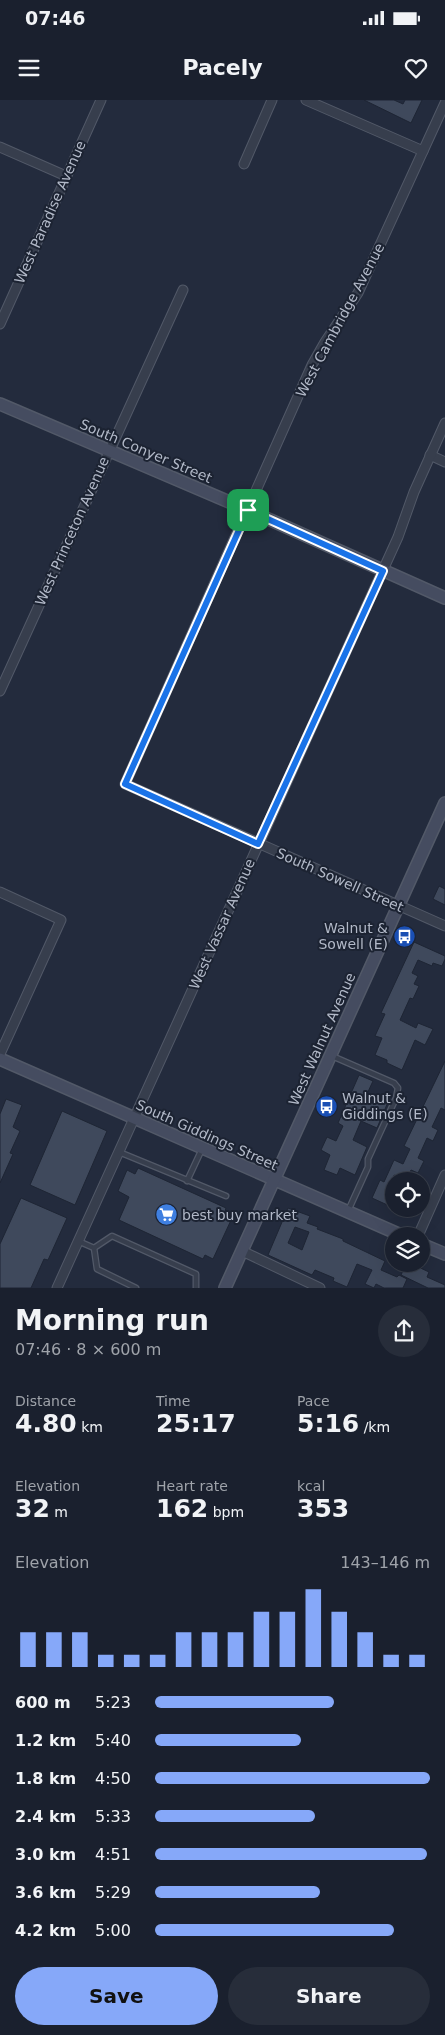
<!DOCTYPE html>
<meta charset="utf-8">
<style>
body{margin:0;font-family:"DejaVu Sans",sans-serif;background:#272d3a;color:#f1f3f6;height:100vh;display:flex;flex-direction:column;font-size:19px;white-space:nowrap}
*{box-sizing:border-box;margin:0}
p{font-size:16px;color:#9fa3aa}
.icon{flex:none;width:28px;height:28px;fill:none;stroke:currentColor;stroke-width:2;stroke-linecap:round;stroke-linejoin:round}
.map{position:relative;height:1188px;overflow:hidden}
.details{display:flex;flex-direction:column;background:#1a202e;flex:1}
.details>*{flex:none}
.buttons{position:absolute;left:385px;top:1072px;display:grid;gap:10px}
.buttons a{display:grid;place-items:center;width:45px;height:45px;border-radius:50%;background:#1a202e;box-shadow:0 5px 20px #0002,0 0 0 1px #383e4a;font-size:25px}
.pin{position:absolute;display:grid;place-items:center;width:42px;height:42px;color:#fff;margin:-21px;border-radius:10px;box-shadow:0 2px 8px #0006}
.round{display:grid;place-items:center;flex:none;width:52px;height:52px;border-radius:26px;background:#272d3a}
.summary{display:flex;align-items:center;justify-content:space-between;height:85px;padding:0 15px}
h1{font-size:28px;font-weight:800;line-height:38px}
.metrics{display:grid;grid-template-columns:repeat(3,1fr);gap:8px;height:85px;padding:5px 15px}
.metrics div{display:grid;align-content:center}
.metrics b{font-size:25px;font-weight:800}
.metrics small{font-size:14px;font-weight:400}
.metrics p{font-size:14px}
.chart{height:140px;padding:10px 15px}
.chart p{display:flex;justify-content:space-between}
.chart svg{width:100%;height:90px;margin-top:5px;stroke:#86a8f9;stroke-width:6}
.action{display:flex;gap:10px;margin-top:auto;padding:10px 15px}
.action a{flex:1;height:58px;border-radius:30px;background:#86a8f9;color:#111;font-size:20px;font-weight:800;line-height:58px;text-align:center}
.action a+a{background:#272d3a;color:#f1f3f6}
ul{padding:0 15px;list-style:none;font-size:16px}
li{display:grid;grid-template-columns:80px 60px 1fr;align-items:center;height:38px}
li i{height:12px;border-radius:6px;background:#86a8f9}
.status{display:flex;justify-content:space-between;align-items:center;height:35px;padding:0 25px;background:#1a202e;direction:ltr}
.status svg{height:14px;fill:currentColor}
header{display:flex;justify-content:space-between;align-items:center;height:65px;padding:0 15px;background:#1a202e;font-size:22px;font-weight:800}
.map>svg:first-child{display:block}
</style>
<div class="status"><b>07:46</b><svg viewBox="0 0 49 12"><path d="M0 12V9h3v3zM5 12V6h3v6zM10 12V3h3v9zM15 12V0h3v12zM26 1h20v11H26zM47 4h2v5h-2z"/></svg></div>
<header><svg class="icon" aria-label="menu" viewBox="0 0 24 24"><path d="M4 6h16M4 12h16M4 18h16"/></svg>Pacely<svg class="icon" aria-label="heart" viewBox="0 0 24 24"><path d="M12 20l-8-8c-3-5 5-10 8-4 3-6 11-1 8 4z"/></svg></header>
<div class="map">
<svg width="445" height="1188" viewBox="0 0 445 1188">
<rect width="100%" height="100%" fill="#232b3d"/>
<g fill="#3f495c" stroke="#1e2534" fill-rule="evenodd">
<path d="M 364,0 L 394,0 L 403,4 L 405,0 L 422,0 L 411,23 Z"/>
<path d="M 439,786 L 445,789 L 445,805 L 433,799 Z"/>
<path d="M 414,842 L 445,856 L 445,859 L 442,866 L 433,863 L 432,866 L 418,860 L 412,873 L 418,876 L 414,884 L 419,886 L 413,899 L 410,898 L 400,920 L 416,928 L 418,923 L 433,929 L 425,945 L 415,940 L 402,970 L 387,963 L 387,960 L 375,955 L 382,938 L 375,936 L 385,914 L 381,913 Z"/>
<path d="M 445,961 L 445,1010 L 441,1008 L 432,1027 L 438,1030 L 433,1041 L 427,1038 L 418,1058 L 424,1061 L 418,1073 L 411,1070 L 406,1081 L 394,1075 L 394,1108 L 372,1098 L 380,1080 L 384,1082 L 394,1060 L 403,1064 L 410,1049 L 404,1046 Z"/>
<path d="M 359,975 L 373,981 L 367,994 L 388,1002 L 377,1028 L 361,1021 L 353,1040 L 367,1047 L 355,1075 L 340,1068 L 337,1075 L 324,1070 L 330,1055 L 321,1050 L 327,1037 L 336,1041 L 343,1026 L 338,1023 Z"/>
<path d="M 6,999 L 22,1005 L 13,1027 L 20,1031 L 10,1053 L 13,1054 L 0,1083 L 0,1014 Z"/>
<path d="M 62,1011 L 107,1031 L 75,1105 L 30,1085 Z"/>
<path d="M 138,1068 L 226,1108 L 224,1114 L 232,1118 L 213,1159 L 205,1155 L 203,1159 L 119,1120 L 129,1097 L 118,1091 L 127,1070 L 135,1074 Z"/>
<path d="M 21,1098 L 67,1118 L 48,1160 L 44,1159 L 31,1188 L 0,1188 L 0,1144 Z"/>
<path d="M 288,1108 L 310,1116 L 307,1123 L 318,1127 L 317,1129 L 343,1139 L 343,1141 L 385,1161 L 381,1170 L 397,1177 L 399,1175 L 407,1179 L 403,1188 L 384,1188 L 376,1184 L 374,1188 L 365,1184 L 372,1170 L 357,1164 L 347,1187 L 333,1181 L 334,1178 L 315,1170 L 312,1175 L 268,1155 ZM 295,1127 L 309,1132 L 302,1150 L 288,1143 Z"/>
<path d="M 406,1164 L 412,1164 L 429,1172 L 427,1177 L 445,1185 L 445,1188 L 428,1188 L 401,1175 Z"/>
</g>
<g fill="none" stroke-linecap="round" stroke-linejoin="round">
<defs>
<g id="lane">
<path d="M 332,956 L 394,983 L 398,988 L 396,998 L 368,1059 L 368,1067 L 348,1111"/>
<path d="M 119,1052 L 226,1096"/>
<path d="M 187,1081 L 202,1049"/>
<path d="M 78,1141 L 94,1148 L 97,1169 L 136,1188"/>
<path d="M 94,1148 L 112,1136 L 196,1174 L 196,1188"/>
</g>
<g id="street">
<path d="M 306,0 L 423,51"/>
<path d="M 445,3 L 358,193 L 325,242 L 312,265 L 125,684 L 445,826"/>
<path d="M 0,47 L 66,76"/>
<path d="M 244,64 L 272,0"/>
<path d="M 0,224 L 101,0"/>
<path d="M 430,355 L 445,362"/>
<path d="M 0,591 L 183,190"/>
<path d="M 0,792 L 61,820 L 0,954"/>
<path d="M 418,1136 L 445,1075"/>
<path d="M 242,1151 L 320,1188"/>
<path d="M 57,1188 L 398,437 L 414,392 L 445,323"/>
</g>
<g id="secondary">
<path d="M 0,304 L 248,410 L 445,498"/>
<path d="M 0,959 L 403,1136"/>
<path d="M 421,1144 L 445,1154"/>
<path d="M 225,1188 L 445,703"/>
</g>
</defs>
<use href="#lane" stroke="#525968" stroke-width="7"/>
<use href="#street" stroke="#525968" stroke-width="11"/>
<use href="#secondary" stroke="#525968" stroke-width="14"/>
<use href="#lane" stroke="#373e4d" stroke-width="4.5"/>
<use href="#street" stroke="#373e4d" stroke-width="9"/>
<use href="#secondary" stroke="#454c60" stroke-width="11"/>
</g>
<g fill="none" stroke-linecap="round" stroke-linejoin="round">
<defs>
<path id="route" d="M 248,410 L 383,471 L 258,744 L 125,684 Z"/>
</defs>
<use href="#route" stroke="#fff" stroke-width="10"/>
<use href="#route" stroke="#1a73e8" stroke-width="6"/>
</g>
<defs>
<symbol id="bus-disc" viewBox="-11 -11 22 22"><circle r="9.5" fill="#1a4fb4" stroke="#1c2332"/><path d="M-5-6H5V4H4V6H2V4H-2V6H-4V4H-5ZM-3.5-4V0h7V-4ZM-3.5 1.2v1.5H-2V1.2ZM2 1.2v1.5H3.5V1.2Z" fill="#fff"/></symbol>
<symbol id="supermarket-disc" viewBox="-11 -11 22 22"><circle r="9.5" fill="#3f7fe0" stroke="#1c2332"/><path d="M-6-5.5h2.5l.6 2H6L4.5 2H-2.5L-4.4-4H-6ZM-1.5 3.2a1.3 1.3 0 1 0 .1 0ZM3 3.2a1.3 1.3 0 1 0 .1 0Z" fill="#fff"/></symbol>
</defs>
<g fill-rule="evenodd">
<use href="#bus-disc" x="392" y="824" width="25" height="25"/>
<use href="#bus-disc" x="314" y="994" width="25" height="25"/>
<use href="#supermarket-disc" x="154" y="1102" width="25" height="25"/>
</g>
<g text-anchor="middle" dominant-baseline="central" stroke-width="4" stroke-linejoin="round" paint-order="stroke">
<g font-size="14" fill="#b2b9c8" stroke="#1c2332">
<text transform="translate(50 112) rotate(-66)">West Paradise Avenue</text>
<text transform="translate(340 220) rotate(-62)">West Cambridge Avenue</text>
<text transform="translate(146 351) rotate(23)">South Conyer Street</text>
<text transform="translate(72 431) rotate(-66)">West Princeton Avenue</text>
<text transform="translate(340 780) rotate(24)">South Sowell Street</text>
<text transform="translate(222 824) rotate(-66)">West Vassar Avenue</text>
<text transform="translate(322 939) rotate(-66)">West Walnut Avenue</text>
<text transform="translate(207 1035) rotate(24)">South Giddings Street</text>
</g>
<g font-size="14" fill="#b2b9c8" stroke="#1c2332" text-anchor="start">
<text x="388" y="828" text-anchor="end">Walnut &amp;<tspan x="388" dy="16">Sowell (E)</tspan></text>
<text x="342" y="998">Walnut &amp;<tspan x="342" dy="16">Giddings (E)</tspan></text>
<text x="182" y="1115">best buy market</text>
</g>
</g>
</svg>
<div class="buttons">
<a><svg class="icon" aria-label="locate" viewBox="0 0 24 24"><circle cx="12" cy="12" r="6"/><path d="M12 2v4M12 18v4M2 12h4M18 12h4"/></svg></a>
<a><svg class="icon" aria-label="layers" viewBox="0 0 24 24"><path d="M12 4l9 5-9 5-9-5zM3 14l9 5 9-5"/></svg></a>
</div>
<div class="pin" style="left:248px;top:410px;background:#1e9e55"><svg class="icon" aria-label="arrive" viewBox="0 0 24 24"><path d="M6 21V4h12l-3 4 3 4H6"/></svg></div>
</div>
<section class="details">
<div class="summary"><div><h1>Morning run</h1><p>07:46 · 8 × 600 m</p></div><a class="round"><svg class="icon" aria-label="share" viewBox="0 0 24 24"><path d="M12 15V3M7 8l5-5 5 5M5 13v7h14v-7"/></svg></a></div>
<div class="metrics">
<div><p>Distance</p><b>4.80<small> km</small></b></div>
<div><p>Time</p><b>25:17</b></div>
<div><p>Pace</p><b>5:16<small> /km</small></b></div>
</div>
<div class="metrics">
<div><p>Elevation</p><b>32<small> m</small></b></div>
<div><p>Heart rate</p><b>162<small> bpm</small></b></div>
<div><p>kcal</p><b>353</b></div>
</div>
<div class="chart"><p><span>Elevation</span>143–146 m</p>
<svg viewBox="0 0 160 44" preserveAspectRatio="none"><path d="M5 44V27M15 44V27M25 44V27M35 44V38M45 44V38M55 44V38M65 44V27M75 44V27M85 44V27M95 44V17M105 44V17M115 44V6M125 44V17M135 44V27M145 44V38M155 44V38"/></svg>
</div>
<ul>
<li><b>600 m</b>5:23<i style="width:65%"></i></li>
<li><b>1.2 km</b>5:40<i style="width:53%"></i></li>
<li><b>1.8 km</b>4:50<i style="width:100%"></i></li>
<li><b>2.4 km</b>5:33<i style="width:58%"></i></li>
<li><b>3.0 km</b>4:51<i style="width:99%"></i></li>
<li><b>3.6 km</b>5:29<i style="width:60%"></i></li>
<li><b>4.2 km</b>5:00<i style="width:87%"></i></li>
</ul>
<div class="action"><a>Save</a><a>Share</a></div>
</section>
